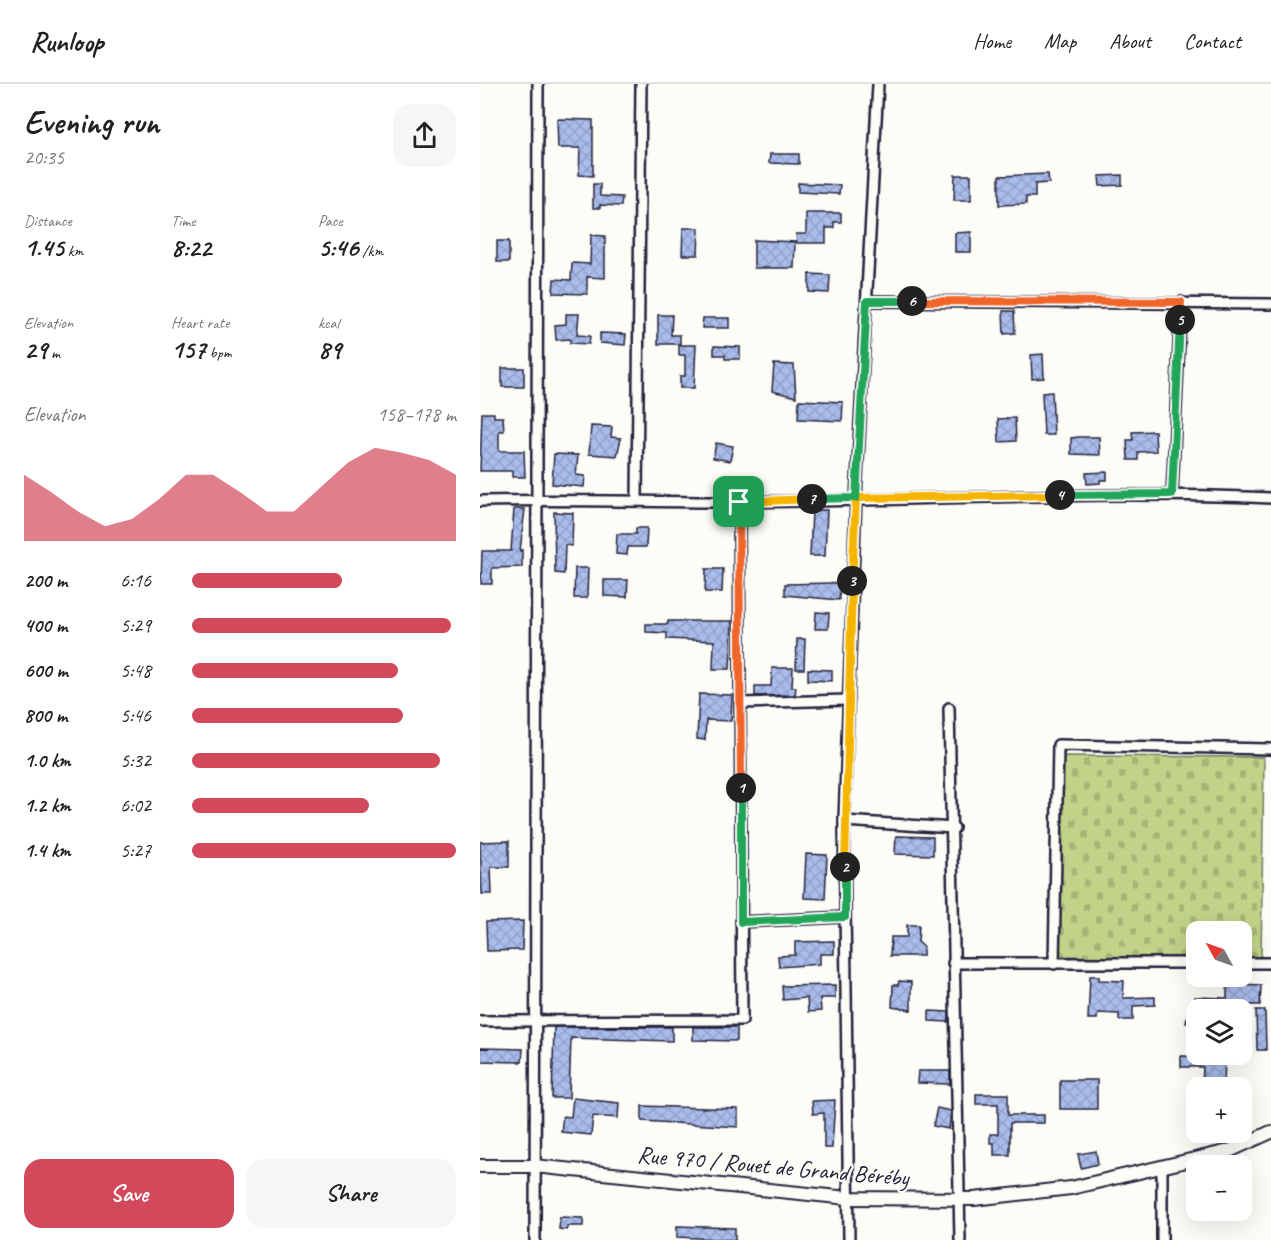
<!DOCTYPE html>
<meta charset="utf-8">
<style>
body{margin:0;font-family:Caveat,sans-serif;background:#f6f6f6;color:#222;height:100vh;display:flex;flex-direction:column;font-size:22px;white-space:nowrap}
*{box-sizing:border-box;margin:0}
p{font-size:20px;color:#767676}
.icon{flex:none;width:33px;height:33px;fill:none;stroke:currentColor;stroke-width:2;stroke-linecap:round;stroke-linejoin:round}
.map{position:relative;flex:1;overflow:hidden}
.drawer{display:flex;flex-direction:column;background:#fff;width:480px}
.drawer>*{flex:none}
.needle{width:39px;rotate:310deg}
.tools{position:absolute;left:706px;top:837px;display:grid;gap:12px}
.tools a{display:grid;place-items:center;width:66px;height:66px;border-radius:12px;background:#fff;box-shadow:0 6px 24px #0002;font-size:30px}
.pin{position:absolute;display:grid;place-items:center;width:51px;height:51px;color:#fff;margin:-26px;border-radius:12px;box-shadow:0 3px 9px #0006}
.km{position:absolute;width:30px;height:30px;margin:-15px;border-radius:50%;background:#222;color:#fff;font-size:16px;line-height:30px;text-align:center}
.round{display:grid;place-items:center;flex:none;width:63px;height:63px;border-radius:18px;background:#f6f6f6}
.head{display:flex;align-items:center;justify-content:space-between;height:102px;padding:0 24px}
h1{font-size:33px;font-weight:700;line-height:45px}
.metrics{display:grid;grid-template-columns:repeat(3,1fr);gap:9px;height:102px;padding:6px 24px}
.metrics div{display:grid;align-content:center}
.metrics b{font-size:26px;font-weight:700}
.metrics small{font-size:16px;font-weight:400}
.metrics p{font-size:16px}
.chart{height:168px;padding:12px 24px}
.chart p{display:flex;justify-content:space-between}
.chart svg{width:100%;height:108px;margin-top:6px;fill:#d1495b;opacity:.7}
.cta{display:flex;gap:12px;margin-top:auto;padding:12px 24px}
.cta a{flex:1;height:69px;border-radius:18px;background:#d1495b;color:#fff;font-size:24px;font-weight:700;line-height:69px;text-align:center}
.cta a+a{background:#f6f6f6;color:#222}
ul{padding:0 24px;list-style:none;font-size:20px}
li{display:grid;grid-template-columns:96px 72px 1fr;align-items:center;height:45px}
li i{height:15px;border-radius:8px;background:#d1495b}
header{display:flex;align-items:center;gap:36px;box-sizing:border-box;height:84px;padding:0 30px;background:#fff;border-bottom:2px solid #e0e0e0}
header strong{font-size:28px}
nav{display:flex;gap:33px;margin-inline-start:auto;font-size:21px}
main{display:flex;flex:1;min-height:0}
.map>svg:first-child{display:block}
</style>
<header>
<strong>Runloop</strong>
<nav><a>Home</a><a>Map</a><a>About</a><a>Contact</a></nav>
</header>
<main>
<section class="drawer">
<div class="head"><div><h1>Evening run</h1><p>20:35</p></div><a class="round"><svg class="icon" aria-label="share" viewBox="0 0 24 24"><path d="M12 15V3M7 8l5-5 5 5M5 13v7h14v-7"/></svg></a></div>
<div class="metrics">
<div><p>Distance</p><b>1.45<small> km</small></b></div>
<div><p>Time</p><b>8:22</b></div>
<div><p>Pace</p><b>5:46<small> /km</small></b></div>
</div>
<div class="metrics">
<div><p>Elevation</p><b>29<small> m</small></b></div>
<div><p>Heart rate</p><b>157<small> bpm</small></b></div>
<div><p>kcal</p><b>89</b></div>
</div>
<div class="chart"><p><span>Elevation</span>158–178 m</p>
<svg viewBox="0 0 160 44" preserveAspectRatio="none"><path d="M0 44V17L10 24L20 32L30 38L40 35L50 27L60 17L70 17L80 24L90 32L100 32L110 22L120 12L130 6L140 8L150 11L160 17V44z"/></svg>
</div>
<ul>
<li><b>200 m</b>6:16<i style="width:57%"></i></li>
<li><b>400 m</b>5:29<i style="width:98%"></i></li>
<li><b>600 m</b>5:48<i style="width:78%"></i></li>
<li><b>800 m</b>5:46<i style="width:80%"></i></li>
<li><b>1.0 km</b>5:32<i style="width:94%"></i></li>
<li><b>1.2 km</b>6:02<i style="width:67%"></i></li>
<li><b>1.4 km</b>5:27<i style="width:100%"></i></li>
</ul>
<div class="cta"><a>Save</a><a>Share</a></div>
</section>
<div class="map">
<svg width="791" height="1156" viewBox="0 0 791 1156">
<defs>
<pattern id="cemetery-stones" width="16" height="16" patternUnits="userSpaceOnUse" patternTransform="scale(1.5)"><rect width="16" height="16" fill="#c1d388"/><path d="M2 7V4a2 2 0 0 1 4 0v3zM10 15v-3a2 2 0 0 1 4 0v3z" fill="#a6b576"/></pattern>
<pattern id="building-cross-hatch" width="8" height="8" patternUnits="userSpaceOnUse" patternTransform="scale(1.5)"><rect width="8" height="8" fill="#aabceb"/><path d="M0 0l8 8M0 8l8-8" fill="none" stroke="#92a1ca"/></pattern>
</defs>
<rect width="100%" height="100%" fill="#fdfcf7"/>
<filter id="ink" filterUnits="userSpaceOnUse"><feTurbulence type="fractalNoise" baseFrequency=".0167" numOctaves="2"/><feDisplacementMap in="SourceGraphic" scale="12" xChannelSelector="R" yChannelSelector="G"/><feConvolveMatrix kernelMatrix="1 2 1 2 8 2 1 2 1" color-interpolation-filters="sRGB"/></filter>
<g filter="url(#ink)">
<path fill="url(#cemetery-stones)" stroke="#727a62" stroke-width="1.5" d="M 580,672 L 784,673 L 781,874 L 762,874 L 762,848 L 717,848 L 717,874 L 577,872 Z"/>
<g fill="url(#building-cross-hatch)" stroke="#22223b" stroke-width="1.5">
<path d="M 77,35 L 113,36 L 113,92 L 99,91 L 100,64 L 78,64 Z"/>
<path d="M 290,70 L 319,70 L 319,80 L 289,79 Z"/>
<path d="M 568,90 L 569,99 L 555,100 L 555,113 L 546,113 L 546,120 L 519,121 L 519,92 Z"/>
<path d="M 475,91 L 491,91 L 491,116 L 474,116 Z"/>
<path d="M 642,91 L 642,101 L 620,102 L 619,92 Z"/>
<path d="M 318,99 L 360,101 L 359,110 L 318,108 Z"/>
<path d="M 113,100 L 120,100 L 120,112 L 142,113 L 141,122 L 120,121 L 120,124 L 113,124 Z"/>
<path d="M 326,129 L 361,129 L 361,138 L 354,138 L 354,144 L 346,144 L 346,159 L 317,159 L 316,150 L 326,150 Z"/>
<path d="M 203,144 L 219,144 L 218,171 L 202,171 Z"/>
<path d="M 491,148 L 491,168 L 475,168 L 475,149 Z"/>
<path d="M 111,151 L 125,152 L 125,194 L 107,193 L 107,210 L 73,209 L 74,195 L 91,196 L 92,179 L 110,180 Z"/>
<path d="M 274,156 L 315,158 L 314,184 L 274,184 Z"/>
<rect x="17" y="157" width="12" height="21"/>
<path d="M 329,190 L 350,191 L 349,209 L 329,208 Z"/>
<path d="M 523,227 L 534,227 L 535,249 L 524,250 Z"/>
<path d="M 86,230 L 99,230 L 97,251 L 110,252 L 109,260 L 90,259 L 90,255 L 76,256 L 75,241 L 86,240 Z"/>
<path d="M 178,231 L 192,231 L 191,251 L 200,251 L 200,260 L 178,260 Z"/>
<path d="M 223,234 L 249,234 L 249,244 L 222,244 Z"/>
<path d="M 120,249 L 146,250 L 145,261 L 120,259 Z"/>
<path d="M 199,261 L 216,261 L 214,304 L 200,304 L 200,292 L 205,292 L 205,271 L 199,271 Z"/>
<path d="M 234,262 L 260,263 L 260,275 L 245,275 L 245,271 L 234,271 Z"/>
<path d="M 563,270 L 564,294 L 552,295 L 551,271 Z"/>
<path d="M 294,280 L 314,281 L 316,313 L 292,307 Z"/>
<rect x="22" y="284" width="22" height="19"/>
<path d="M 572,308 L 574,351 L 564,351 L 562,309 Z"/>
<path d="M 319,316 L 363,318 L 362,337 L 318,335 Z"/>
<path d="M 2,329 L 14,329 L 14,333 L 23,333 L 24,347 L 19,347 L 19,367 L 44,367 L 45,393 L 32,393 L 32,387 L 0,387 Z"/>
<path d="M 535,334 L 536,357 L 519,358 L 518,335 Z"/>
<path d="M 111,342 L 132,343 L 131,353 L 141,354 L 137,372 L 109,370 Z"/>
<path d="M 675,347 L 676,367 L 658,368 L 658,376 L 648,376 L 647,356 L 653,356 L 652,348 Z"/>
<path d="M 599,353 L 619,353 L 620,371 L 591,370 L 591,354 Z"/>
<path d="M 236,359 L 253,362 L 250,377 L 233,374 Z"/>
<path d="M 74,370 L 98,371 L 96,391 L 105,392 L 104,403 L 72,400 Z"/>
<path d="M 627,388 L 627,396 L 620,396 L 620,399 L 607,400 L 606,389 Z"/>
<path d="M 34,425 L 45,425 L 40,467 L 42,466 L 42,483 L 12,484 L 12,500 L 1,500 L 2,467 L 31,467 Z"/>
<path d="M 332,426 L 347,426 L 345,472 L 330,472 Z"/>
<path d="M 74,428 L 93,429 L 92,462 L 85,461 L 84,490 L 75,489 Z"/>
<path d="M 156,444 L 167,444 L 166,463 L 148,463 L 147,471 L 136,470 L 137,450 L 156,450 Z"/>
<path d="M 95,484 L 108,484 L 107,514 L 94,514 Z"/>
<path d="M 226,485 L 243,485 L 242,508 L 225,508 Z"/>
<path d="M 124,496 L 148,496 L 147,513 L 124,512 Z"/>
<path d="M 352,499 L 360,499 L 359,516 L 305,511 L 305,500 Z"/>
<path d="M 336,528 L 349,529 L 348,545 L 335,545 Z"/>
<path d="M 188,537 L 252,537 L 250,585 L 233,585 L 234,557 L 187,555 L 187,549 L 166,548 L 166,540 L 188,540 Z"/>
<path d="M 317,555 L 325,555 L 324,585 L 316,585 Z"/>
<path d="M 292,584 L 313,584 L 312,603 L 316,603 L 315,611 L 275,612 L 275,602 L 291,602 Z"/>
<path d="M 328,585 L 352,586 L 352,597 L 328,596 Z"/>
<path d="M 219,610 L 252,611 L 251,637 L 226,636 L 225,656 L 217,655 Z"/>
<path d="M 416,752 L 453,753 L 453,771 L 415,770 Z"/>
<path d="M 29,757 L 29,783 L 11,783 L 12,810 L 2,810 L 0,758 Z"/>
<path d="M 326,770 L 347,771 L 345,815 L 324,814 Z"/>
<path d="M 43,837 L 42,866 L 7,867 L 6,838 Z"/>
<path d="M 427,841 L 439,841 L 438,858 L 443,862 L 443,872 L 410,872 L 411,853 L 427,853 Z"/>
<path d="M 354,857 L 354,870 L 340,870 L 340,880 L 299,883 L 298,872 L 315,871 L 315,858 Z"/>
<path d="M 610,892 L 619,892 L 619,896 L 644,897 L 643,914 L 675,913 L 675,921 L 653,922 L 653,936 L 639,936 L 639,930 L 618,929 L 617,935 L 608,935 Z"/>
<path d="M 747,892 L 759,892 L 759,900 L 781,901 L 780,921 L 757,921 L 757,926 L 738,926 L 738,922 L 717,921 L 717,940 L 706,939 L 709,917 L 714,918 L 715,913 L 747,914 Z"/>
<path d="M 419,897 L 431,898 L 431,926 L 412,923 L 413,901 L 418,901 Z"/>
<path d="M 355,901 L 355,914 L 340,914 L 341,927 L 328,928 L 327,914 L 303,916 L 302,902 Z"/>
<path d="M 776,926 L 785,926 L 786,966 L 777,966 Z"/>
<path d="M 449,927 L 469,928 L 469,938 L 449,937 Z"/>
<path d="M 74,943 L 192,943 L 192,957 L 91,954 L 89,1014 L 72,1014 Z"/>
<path d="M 213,943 L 257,943 L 257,957 L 213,956 Z"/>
<path d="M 0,964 L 43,965 L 42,978 L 0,977 Z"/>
<path d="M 701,972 L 745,973 L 744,1002 L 722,1002 L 723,983 L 701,983 Z"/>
<path d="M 438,987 L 470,987 L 470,1000 L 437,999 Z"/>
<rect x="580" y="996" width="37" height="29"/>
<path d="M 496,1010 L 528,1010 L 528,1031 L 564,1031 L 564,1039 L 530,1039 L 530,1071 L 514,1071 L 514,1059 L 510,1059 L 510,1050 L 518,1050 L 518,1020 L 496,1020 Z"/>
<path d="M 93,1014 L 139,1019 L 138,1034 L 113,1032 L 111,1051 L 81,1048 L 83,1032 L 91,1033 Z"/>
<path d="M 355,1016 L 352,1064 L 344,1064 L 344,1029 L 333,1030 L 332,1017 Z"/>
<path d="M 162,1022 L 258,1025 L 258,1043 L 162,1037 Z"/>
<path d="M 457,1024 L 471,1027 L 469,1045 L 453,1042 Z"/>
<path d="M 616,1067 L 618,1080 L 601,1084 L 598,1070 Z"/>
<path d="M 80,1133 L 103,1134 L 103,1142 L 87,1142 L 87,1146 L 79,1145 Z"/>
<path d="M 197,1142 L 255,1144 L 255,1156 L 197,1153 Z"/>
</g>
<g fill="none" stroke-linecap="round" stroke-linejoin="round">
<defs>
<g id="street">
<path d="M 387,217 L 791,220"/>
<path d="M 692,410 L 701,218"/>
<path d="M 157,415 L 161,0"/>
<path d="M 0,417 C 86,415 173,418 259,418 C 437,417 614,406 791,414"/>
<path d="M 260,619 L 368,616"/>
<path d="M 469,624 L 480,1156"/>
<path d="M 364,737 L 474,744"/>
<path d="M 261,838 L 365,833"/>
<path d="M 473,879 L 717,879"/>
<path d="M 762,879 L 791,879"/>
<path d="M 574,880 L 578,661 L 791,665"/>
<path d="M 0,937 L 262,936 L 259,418"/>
<path d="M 682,1083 L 682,1156"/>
<path d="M 55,1156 L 58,0"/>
<path d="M 369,1156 L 364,737 L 376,414 L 398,0"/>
</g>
<path id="secondary" d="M 0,1082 L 54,1082 L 368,1114 L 494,1115 L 591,1104 L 749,1067 L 791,1048"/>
</defs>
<use href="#street" stroke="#22223b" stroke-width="14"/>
<use href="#secondary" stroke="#22223b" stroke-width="16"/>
<use href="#street" stroke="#fdfcf7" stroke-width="9"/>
<use href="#secondary" stroke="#fdfcf7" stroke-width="12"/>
</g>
</g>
<g fill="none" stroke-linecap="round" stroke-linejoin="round" filter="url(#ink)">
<defs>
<path id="split-1" d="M 259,418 L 261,704"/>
<path id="split-2" d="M 261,704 L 261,838 L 365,833 L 365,783"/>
<path id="split-3" d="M 365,783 L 372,497"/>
<path id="split-4" d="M 372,497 L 376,414 L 580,411"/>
<path id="split-5" d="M 580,411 L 692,410 L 700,236"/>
<path id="split-6" d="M 432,217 L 701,218 L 700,236"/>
<path id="split-7" d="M 332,415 L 376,414 L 387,217 L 432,217"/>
<path id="split-8" d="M 259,418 L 332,415"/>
</defs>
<use href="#split-1" stroke="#fff" stroke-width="12"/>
<use href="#split-2" stroke="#fff" stroke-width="12"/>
<use href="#split-3" stroke="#fff" stroke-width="12"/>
<use href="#split-4" stroke="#fff" stroke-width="12"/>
<use href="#split-5" stroke="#fff" stroke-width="12"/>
<use href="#split-6" stroke="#fff" stroke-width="12"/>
<use href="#split-7" stroke="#fff" stroke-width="12"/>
<use href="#split-8" stroke="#fff" stroke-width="12"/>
<use href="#split-1" stroke="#f0652b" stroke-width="8"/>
<use href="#split-2" stroke="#22a559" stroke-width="8"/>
<use href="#split-3" stroke="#f5b400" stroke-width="8"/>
<use href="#split-4" stroke="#f5b400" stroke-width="8"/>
<use href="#split-5" stroke="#22a559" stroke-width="8"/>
<use href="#split-6" stroke="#f0652b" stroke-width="8"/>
<use href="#split-7" stroke="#22a559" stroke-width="8"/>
<use href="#split-8" stroke="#f5b400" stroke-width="8"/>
</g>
<g text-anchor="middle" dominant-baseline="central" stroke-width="4.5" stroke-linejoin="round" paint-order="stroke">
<g font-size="24" fill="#22223b" stroke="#fdfcf7">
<text transform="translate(293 1082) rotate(5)">Rue 970 / Rouet de Grand Béréby</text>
</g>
</g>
</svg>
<div class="tools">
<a><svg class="needle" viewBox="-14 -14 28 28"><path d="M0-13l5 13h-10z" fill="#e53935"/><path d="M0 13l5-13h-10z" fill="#767676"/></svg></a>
<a><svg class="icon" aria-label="layers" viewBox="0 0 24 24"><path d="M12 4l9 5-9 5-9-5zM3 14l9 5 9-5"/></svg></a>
<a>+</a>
<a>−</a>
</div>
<div class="pin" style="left:259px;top:418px;background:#1e9e55"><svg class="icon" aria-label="arrive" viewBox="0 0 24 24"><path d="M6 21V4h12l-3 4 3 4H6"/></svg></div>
<b class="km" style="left:261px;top:704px">1</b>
<b class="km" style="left:365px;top:783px">2</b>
<b class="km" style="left:372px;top:497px">3</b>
<b class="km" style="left:580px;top:411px">4</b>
<b class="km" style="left:700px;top:236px">5</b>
<b class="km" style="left:432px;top:217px">6</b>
<b class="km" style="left:332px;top:415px">7</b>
</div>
</main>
